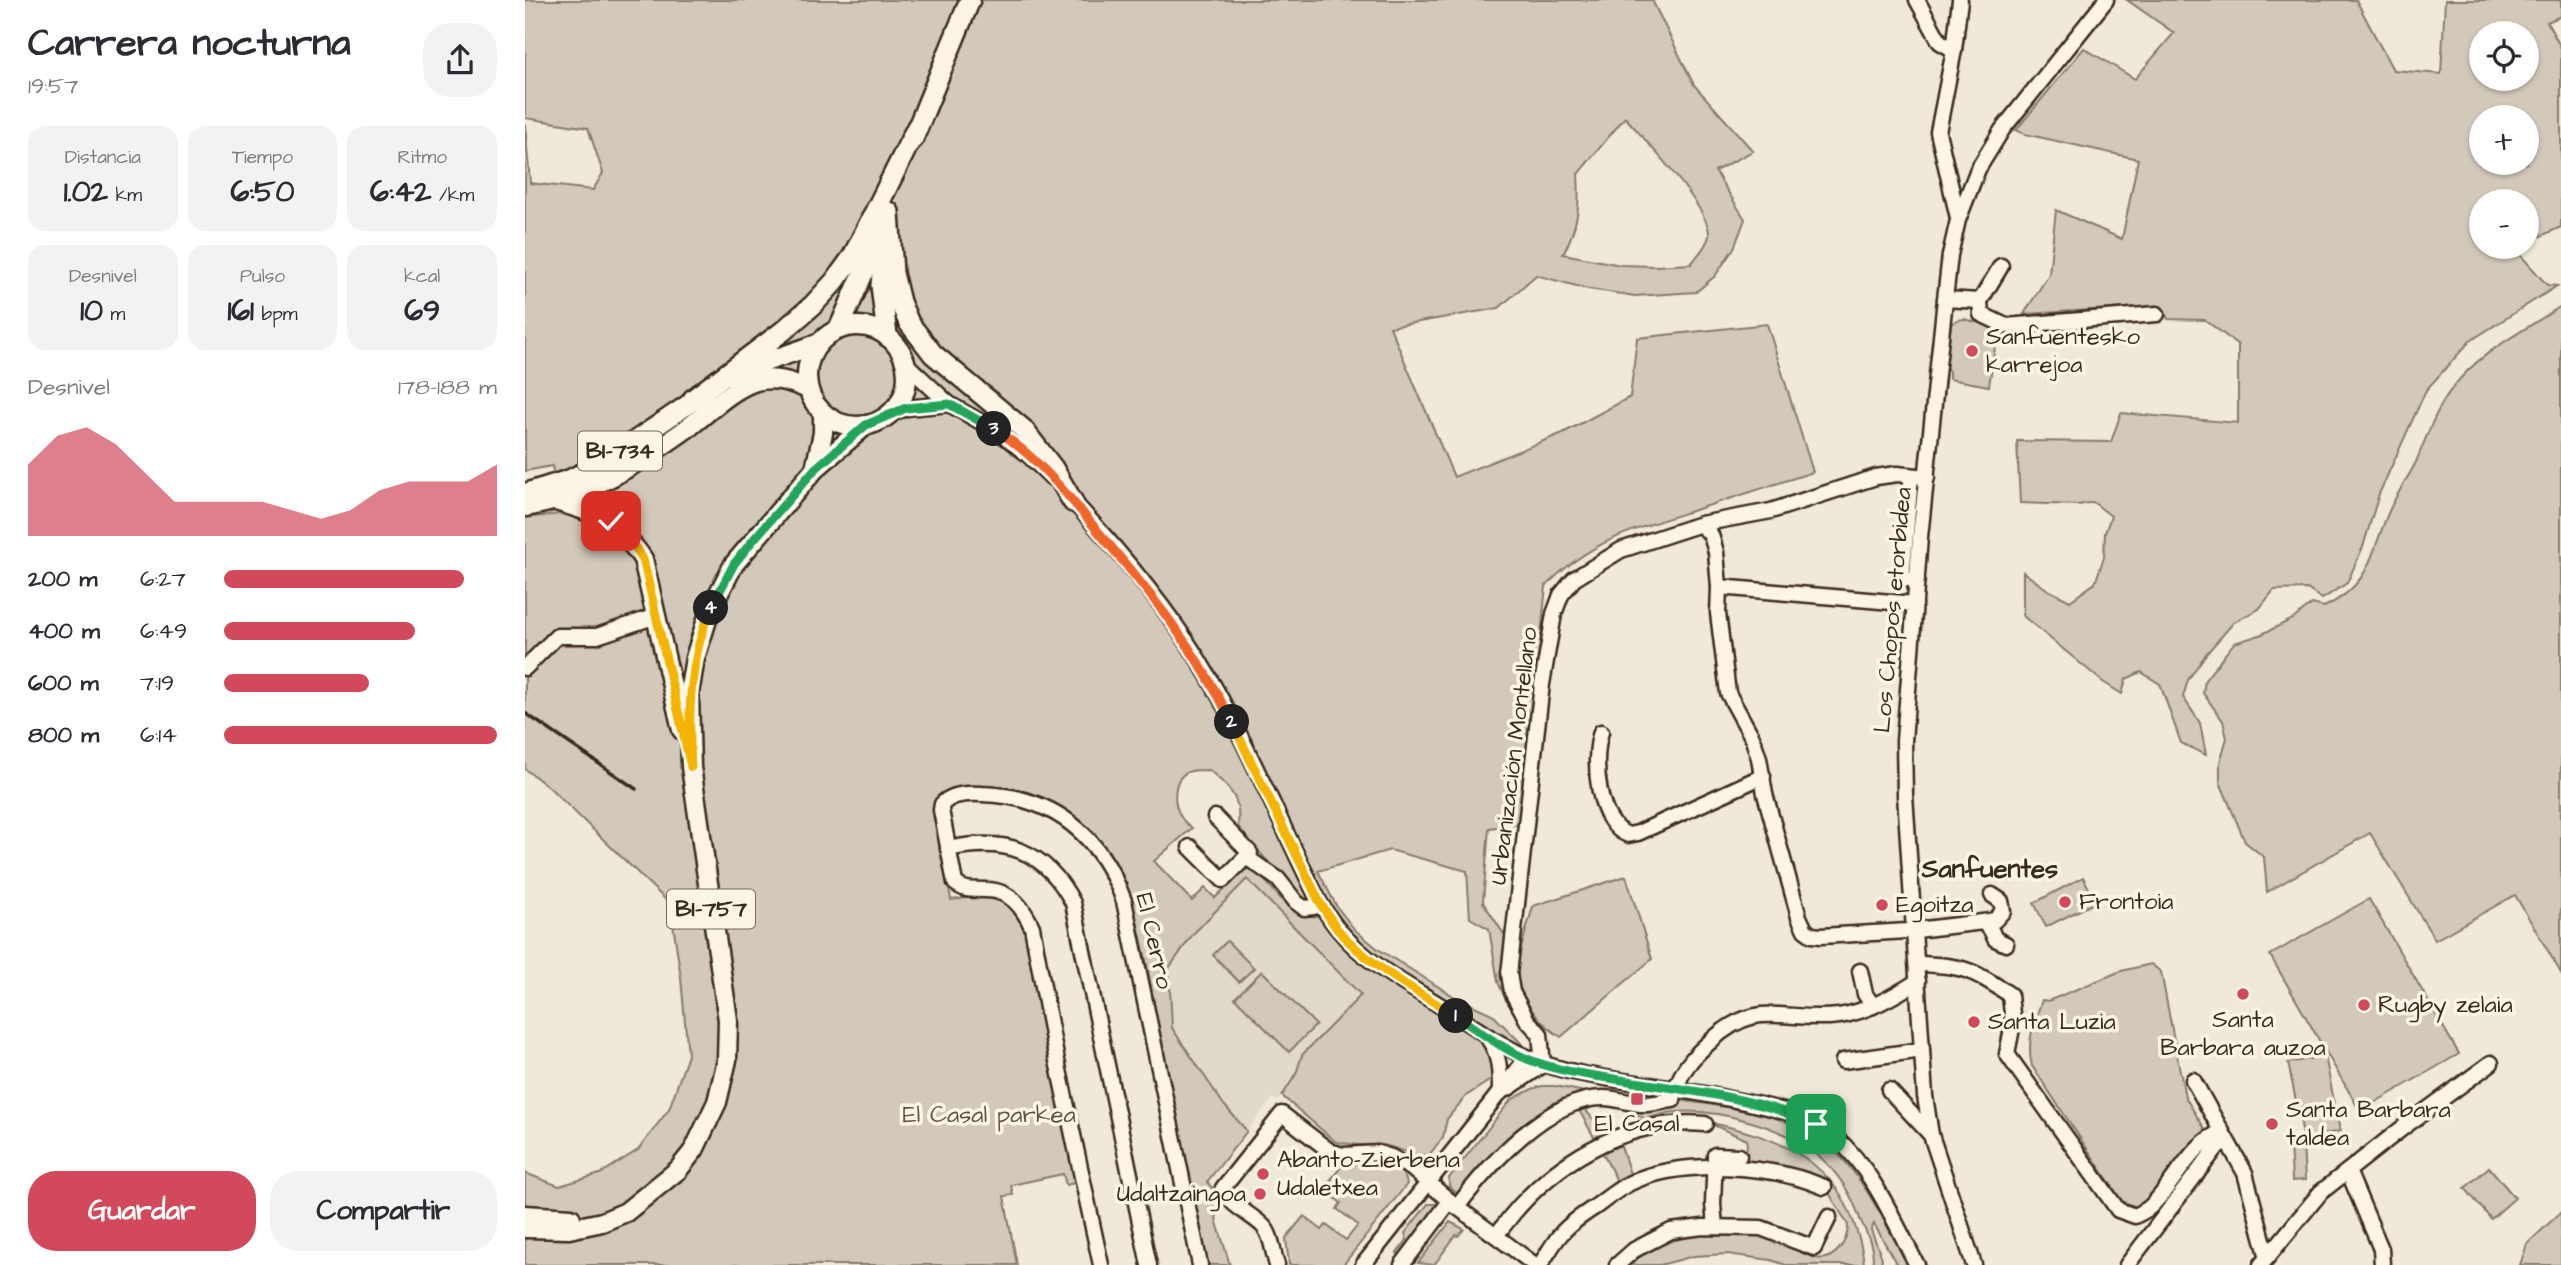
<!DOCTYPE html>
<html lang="es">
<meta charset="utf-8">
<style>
body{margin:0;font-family:"Architects Daughter",sans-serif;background:#f2f2f3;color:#2b2b33;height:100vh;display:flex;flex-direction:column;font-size:26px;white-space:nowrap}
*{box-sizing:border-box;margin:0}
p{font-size:23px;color:#7c7c81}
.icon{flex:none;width:38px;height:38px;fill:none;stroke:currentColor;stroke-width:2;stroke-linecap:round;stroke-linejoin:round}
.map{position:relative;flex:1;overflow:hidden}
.details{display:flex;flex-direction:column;background:#fff;width:525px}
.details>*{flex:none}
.tools{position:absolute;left:1944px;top:21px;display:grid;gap:14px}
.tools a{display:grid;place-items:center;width:70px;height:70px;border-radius:50%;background:#fff;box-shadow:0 2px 5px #0004;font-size:35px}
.pin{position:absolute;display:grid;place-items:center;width:60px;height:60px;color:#fff;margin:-30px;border-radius:14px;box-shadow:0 4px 10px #0006}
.km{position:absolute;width:35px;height:35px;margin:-18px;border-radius:50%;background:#222;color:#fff;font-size:19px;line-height:35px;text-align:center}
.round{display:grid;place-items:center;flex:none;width:74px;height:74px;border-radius:28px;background:#f2f2f3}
.head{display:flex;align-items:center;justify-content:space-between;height:119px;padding:0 28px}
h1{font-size:38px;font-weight:700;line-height:52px}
.stats{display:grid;grid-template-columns:repeat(3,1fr);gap:10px;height:119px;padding:7px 28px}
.stats div{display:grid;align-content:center;border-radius:18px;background:#f2f2f3;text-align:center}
.stats b{font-size:30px;font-weight:700}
.stats small{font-size:19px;font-weight:400}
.stats p{font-size:19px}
.chart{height:196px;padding:14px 28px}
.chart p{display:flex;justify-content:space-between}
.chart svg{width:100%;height:126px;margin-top:7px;fill:#d1495b;opacity:.7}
.action{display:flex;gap:14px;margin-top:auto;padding:14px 28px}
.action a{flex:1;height:80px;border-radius:28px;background:#d1495b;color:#fff;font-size:28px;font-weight:700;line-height:80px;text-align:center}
.action a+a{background:#f2f2f3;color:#2b2b33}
ul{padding:0 28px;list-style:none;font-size:23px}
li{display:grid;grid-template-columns:112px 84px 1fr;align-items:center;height:52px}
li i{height:18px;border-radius:9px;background:#d1495b}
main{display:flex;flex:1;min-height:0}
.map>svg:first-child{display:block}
</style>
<main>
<section class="details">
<div class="head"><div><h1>Carrera nocturna</h1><p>19:57</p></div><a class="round"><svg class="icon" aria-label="share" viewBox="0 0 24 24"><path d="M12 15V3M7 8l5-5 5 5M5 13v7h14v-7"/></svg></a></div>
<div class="stats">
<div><p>Distancia</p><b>1.02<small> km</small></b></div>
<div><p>Tiempo</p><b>6:50</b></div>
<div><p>Ritmo</p><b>6:42<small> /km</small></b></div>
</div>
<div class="stats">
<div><p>Desnivel</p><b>10<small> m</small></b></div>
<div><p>Pulso</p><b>161<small> bpm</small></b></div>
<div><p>kcal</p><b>69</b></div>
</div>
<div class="chart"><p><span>Desnivel</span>178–188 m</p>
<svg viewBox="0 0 160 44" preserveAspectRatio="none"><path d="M0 44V19L10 9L20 6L30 12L40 22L50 32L60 32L70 32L80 32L90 35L100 38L110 35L120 28L130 25L140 25L150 25L160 19V44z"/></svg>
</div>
<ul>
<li><b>200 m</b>6:27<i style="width:88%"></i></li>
<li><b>400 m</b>6:49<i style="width:70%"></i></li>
<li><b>600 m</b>7:19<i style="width:53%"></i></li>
<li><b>800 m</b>6:14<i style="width:100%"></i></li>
</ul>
<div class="action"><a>Guardar</a><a>Compartir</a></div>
</section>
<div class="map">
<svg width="2036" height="1265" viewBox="0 0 2036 1265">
<rect width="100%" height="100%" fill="#f0e9d9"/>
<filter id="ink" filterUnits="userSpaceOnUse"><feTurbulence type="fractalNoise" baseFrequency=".0143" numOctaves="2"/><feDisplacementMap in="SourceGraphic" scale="14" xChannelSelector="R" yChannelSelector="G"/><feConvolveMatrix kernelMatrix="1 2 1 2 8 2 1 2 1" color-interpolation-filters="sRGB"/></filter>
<g filter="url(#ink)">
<path fill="#e1d9c9" d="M 722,878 L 836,995 L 777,1055 L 771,1074 L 753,1102 L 748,1098 L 722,1131 L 699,1105 L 647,1028 L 644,968 L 669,933 Z"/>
<g fill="#d2c9ba" stroke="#867a6c" stroke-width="2" fill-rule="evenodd">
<path d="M 0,0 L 1127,0 L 1169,85 L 1228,151 L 1190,171 L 1220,219 L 1209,248 L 1190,276 L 1171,292 L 1110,296 L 1063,289 L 1011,275 L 974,308 L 865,327 L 929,477 L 1038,433 L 1105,397 L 1112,338 L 1242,324 L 1288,472 C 1251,484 1214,496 1176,508 C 1116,527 1066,539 1021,586 L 997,824 L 964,828 L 958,902 L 982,939 L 1003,1030 L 981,1000 L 973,982 L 964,929 L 945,918 L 942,871 L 865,850 L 793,871 L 812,907 L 830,930 L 853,949 L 930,997 L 967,1014 L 998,1045 L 960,1048 L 965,1053 L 969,1073 L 967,1079 L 941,1096 L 922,1119 L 918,1137 L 904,1155 L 892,1155 L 859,1145 L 832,1145 L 811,1142 L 757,1096 L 771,1074 L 777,1055 L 836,995 L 722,879 L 669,933 L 644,968 L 647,1028 L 699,1105 L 722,1131 L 682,1182 L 697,1199 L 691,1219 L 705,1265 L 679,1265 L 620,955 L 608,903 L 595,869 L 582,849 L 552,819 L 519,799 L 491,791 L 460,788 L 419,792 L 410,808 L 426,900 C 469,895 483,890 503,932 L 547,1156 L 550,1183 L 541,1185 L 538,1174 L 486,1185 L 488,1195 L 479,1196 L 492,1265 L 0,1265 L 0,1173 L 34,1186 L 75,1174 L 113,1150 L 144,1109 L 163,1055 L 156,978 L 145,904 L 25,788 L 0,769 L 0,518 L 36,514 L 27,466 L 0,471 L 0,123 L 5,183 L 68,190 L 78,173 L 63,128 L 0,118 ZM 1100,117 C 1118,138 1187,210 1184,236 C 1182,246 1172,256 1166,264 L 1130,266 L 1096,265 L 1038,254 C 1053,227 1055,205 1053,174 ZM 684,770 C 705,789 716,796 713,826 C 733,853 757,875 777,902 L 783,901 L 789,916 C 784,914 778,915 773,913 C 757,907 744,877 723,869 L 716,872 L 690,898 L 680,888 L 667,901 L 629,861 L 667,828 C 663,825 657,820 655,815 C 647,801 648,775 666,771 C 672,770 678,770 684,770 Z"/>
<path d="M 1602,0 L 1831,0 L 1868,70 L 1916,74 L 1920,0 L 2036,0 L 2036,16 L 2022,22 L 2036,48 L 2036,227 L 2002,242 L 2002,201 L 1956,201 L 1956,247 L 1995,247 L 1991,250 L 2022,285 L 2032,286 L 1945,341 L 1901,390 L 1854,494 L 1838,547 L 1822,583 L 1797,599 L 1782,589 L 1749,590 L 1734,609 L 1709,622 L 1681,654 L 1663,680 L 1658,697 L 1675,723 L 1681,755 L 1656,743 L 1635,684 L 1616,672 L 1601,679 L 1597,694 L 1578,682 L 1498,616 L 1498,572 L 1523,590 L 1545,601 L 1570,583 L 1579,557 L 1580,533 L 1586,516 L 1568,502 L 1554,505 L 1495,503 L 1492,441 L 1586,442 L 1596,413 L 1713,423 L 1713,345 L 1680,320 L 1643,319 L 1636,306 L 1499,314 L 1524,274 L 1531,210 L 1597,239 L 1613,159 L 1500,134 L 1491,130 L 1559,48 L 1610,79 L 1649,33 ZM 2002,33 L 2002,79 L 1956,79 L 1956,33 ZM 2002,117 L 2002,163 L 1956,163 L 1956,117 Z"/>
<path d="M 2036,306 L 2036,973 L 1990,895 L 1910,940 L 1845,833 L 1742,892 L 1739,857 L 1720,842 L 1695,782 L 1695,762 L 1702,738 L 1698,721 L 1678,693 L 1680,680 L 1709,643 L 1735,635 L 1768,619 L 1787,604 L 1799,607 C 1848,584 1845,553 1865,509 C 1872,493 1883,478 1891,462 C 1902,436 1911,408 1929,386 C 1957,350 1999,331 2036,306 Z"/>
<path d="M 1439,319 L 1473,328 L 1464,386 L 1424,379 L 1424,371 L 1421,368 L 1426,324 L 1432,320 Z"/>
<path d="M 1101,876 L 1127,959 L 1036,1037 C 1017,1025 998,1004 993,981 C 989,962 1003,926 1008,906 Z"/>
<path d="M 1558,877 L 1571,902 L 1521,927 L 1509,903 Z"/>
<path d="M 1844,899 L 1934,1054 L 1835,1111 L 1745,955 Z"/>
<path d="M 702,941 L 729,968 L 714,982 L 688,955 Z"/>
<path d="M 1626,964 L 1636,972 L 1660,1097 L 1683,1134 L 1620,1205 L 1611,1207 L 1597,1201 L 1507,1066 C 1501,1042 1509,1023 1517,1000 L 1523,1001 L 1596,971 Z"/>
<path d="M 737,971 L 791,1025 L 764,1052 L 710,998 Z"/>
<path d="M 1800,1056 L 1815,1131 L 1779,1139 L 1763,1063 Z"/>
<path d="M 1017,1086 L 1030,1086 L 1060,1092 L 1069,1105 L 1061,1111 L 1078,1130 L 1088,1134 L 1071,1141 L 1049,1101 L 961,1162 L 933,1195 L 924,1186 L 924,1178 L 986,1100 L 1007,1089 Z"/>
<path d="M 1154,1100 C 1194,1106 1249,1112 1284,1132 C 1333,1160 1357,1218 1383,1265 L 1372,1265 L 1349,1224 L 1346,1230 L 1357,1258 L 1356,1265 L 1347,1265 C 1351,1250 1341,1232 1335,1219 C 1327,1195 1313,1173 1294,1156 C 1263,1128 1193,1108 1152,1112 C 1141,1112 1131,1117 1120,1119 L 1095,1105 Z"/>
<path d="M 1182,1122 C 1247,1136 1305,1155 1329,1223 C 1334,1238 1338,1250 1339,1265 L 1261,1265 L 1246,1260 L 1202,1254 L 1169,1256 L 1135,1265 L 1103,1265 L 1134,1244 L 1176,1234 L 1208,1232 L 1237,1234 L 1275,1248 L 1274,1251 C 1279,1253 1285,1257 1291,1258 C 1310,1262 1323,1241 1323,1225 L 1300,1186 L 1221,1163 L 1222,1140 Z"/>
<path d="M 1094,1140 L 1107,1180 L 1094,1185 L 1075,1148 Z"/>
<path d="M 1778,1142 L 1780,1180 L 1767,1181 L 1765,1143 Z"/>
<path d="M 832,1163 C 850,1163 878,1161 882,1184 L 818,1265 L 764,1265 L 761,1238 L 779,1216 L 797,1230 L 801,1225 L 821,1240 L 833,1225 L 812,1209 L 816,1203 L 798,1189 L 816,1167 Z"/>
<path d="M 1964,1167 L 1990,1198 L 1966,1219 L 1940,1188 Z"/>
<path d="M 903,1204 L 911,1204 L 915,1208 L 878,1258 L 872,1253 L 882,1240 L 880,1233 Z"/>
<path d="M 2036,1212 L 2036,1265 L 1995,1265 L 2002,1244 Z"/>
<path d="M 925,1222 L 939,1229 L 933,1236 L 931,1235 L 909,1265 L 893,1263 Z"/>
</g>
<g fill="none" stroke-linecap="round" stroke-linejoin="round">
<defs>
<g id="minor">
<path d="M 1392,0 L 1415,42 L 1429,50"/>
<path d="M 1433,218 L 1413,132 L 1429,50 L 1435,0"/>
<path d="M 1420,299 L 1455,301 L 1476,266"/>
<path d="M 1455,301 L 1456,314 L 1481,326 L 1632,314"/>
<path d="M 381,364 L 424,404 L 474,432 L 501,453 L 527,478"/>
<path d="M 364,414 L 381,408 L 424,404"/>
<path d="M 1386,476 L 1377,578 L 1392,580"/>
<path d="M 543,496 C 590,546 637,601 673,659 C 720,736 754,822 795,903 C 801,912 806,921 813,929 C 842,965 886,987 924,1011 C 971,1041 1001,1064 1058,1074 C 1107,1083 1156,1089 1205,1099 C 1240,1106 1280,1112 1309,1136 C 1348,1169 1369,1221 1392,1265"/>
<path d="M 1176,524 L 1246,511 L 1351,477 L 1372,474 L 1402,477"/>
<path d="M 1194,587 L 1390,604"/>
<path d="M 0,668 L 32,636 L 72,636 L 131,616"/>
<path d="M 1076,732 C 1067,760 1072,823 1103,835 L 1113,833 L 1238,776"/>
<path d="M 665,847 L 698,880 L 725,853 L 690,817"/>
<path d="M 423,849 C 480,837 520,849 548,903 L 624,1265"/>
<path d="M 721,857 L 753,879 L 771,902 L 779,908 L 789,907 L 795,903"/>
<path d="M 1458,922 L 1470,920 L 1478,911 L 1476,901 L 1467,895"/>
<path d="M 1392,964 C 1436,965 1448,969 1485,995 L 1488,1023 L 1482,1054 L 1593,1210 L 1610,1216 C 1616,1213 1623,1210 1628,1204 C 1649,1183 1668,1142 1695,1133"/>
<path d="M 1335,971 L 1340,994 L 1348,1006"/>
<path d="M 963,1038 C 975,1056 975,1071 975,1093"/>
<path d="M 1318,1061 L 1397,1050"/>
<path d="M 1018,1065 L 1015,1034 L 1002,1020 L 987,992 L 984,974 L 1017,684 L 1029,614 L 1036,595 L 1049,579 L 1096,550 L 1176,524 L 1186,535 L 1191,552 L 1194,587 L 1193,613 L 1203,693 L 1227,737 L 1234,758 L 1240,794 L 1274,917 L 1280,930 L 1287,935 L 1296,936 L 1383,931 L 1458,922 L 1466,930 L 1470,939 L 1481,944"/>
<path d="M 1668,1080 L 1720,1173 L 1741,1251 L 1744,1255"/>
<path d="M 1153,1083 C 1160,1065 1172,1053 1186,1041 C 1233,997 1259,1023 1314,1016 C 1342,1012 1369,996 1393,981"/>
<path d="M 982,1089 L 1018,1065"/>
<path d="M 1364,1090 L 1406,1135"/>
<path d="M 1823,1171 L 1856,1249 L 1857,1265"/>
<path d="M 932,1207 C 963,1166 1023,1097 1079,1098 C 1091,1098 1104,1103 1116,1104 C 1126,1105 1138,1101 1148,1100 L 1149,1095"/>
<path d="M 1190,1227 L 1188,1204 L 1190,1155 L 1214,1156"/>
<path d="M 976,1229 C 1023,1165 1099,1117 1180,1124"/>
<path d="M 576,1265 L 531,1056 L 507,927 C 498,907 485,890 461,890 C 448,889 441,892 430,883 L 416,810 L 417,804 C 426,794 444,793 457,794 C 529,796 575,835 599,901 L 675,1265"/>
<path d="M 752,1265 C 748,1254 747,1235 739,1227 C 726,1213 705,1207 698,1188 L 757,1114 L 806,1152 L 819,1155 L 853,1153 L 866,1157 L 886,1168 L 932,1207 L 1010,1265"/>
<path d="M 838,1265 L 1001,1059"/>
<path d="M 877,1265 L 925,1201"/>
<path d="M 1015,1265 C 1022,1255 1028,1243 1036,1234 C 1045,1223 1058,1215 1070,1207 C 1081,1199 1093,1189 1105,1183 C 1158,1158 1248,1165 1299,1187"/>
<path d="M 1092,1265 L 1109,1250 L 1146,1231 L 1178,1227 L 1236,1228 L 1289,1248 L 1304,1217"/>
<path d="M 1449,1265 L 1406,1135 L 1400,1096 L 1380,795 L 1379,741 L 1395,537 L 1420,299 L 1425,255 L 1433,220 L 1453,169 L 1477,130 L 1581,0"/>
<path d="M 1602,1265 L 1692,1147 L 1700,1140"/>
<path d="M 1736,1265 L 1796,1192 L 1880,1126 L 1966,1063"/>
</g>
<g id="major">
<circle cx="332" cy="376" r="50"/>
<path d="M 207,377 C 234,361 265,355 294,343"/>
<path d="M 290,469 L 298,433 L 298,413"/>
<path d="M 0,493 L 45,479 L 77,463 L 180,393"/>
<path d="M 31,501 C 75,514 91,520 118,559 L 157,730"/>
<path d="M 0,507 C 62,497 114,463 164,427 C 185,411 206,389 231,381 C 250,376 266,382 283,389"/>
<path d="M 0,1215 L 46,1218"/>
<path d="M 0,1228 L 44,1229 L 77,1222 L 101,1212 L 153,1170 L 169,1150 L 192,1102 L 202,1060 L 203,1020 L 166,767 L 164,694 L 170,658 L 185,610 L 209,564 L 290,469 L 341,425"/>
</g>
<g id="highway">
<path d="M 388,139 L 445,0"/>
<path d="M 364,212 L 368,273 L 375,302 L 384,323 L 408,354 L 498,429 L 528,468 L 548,502"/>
<path d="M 359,257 L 356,285 L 362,336"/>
<path d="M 314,329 L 362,218"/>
<path d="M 168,399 L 258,331 L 288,305 L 310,281 L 328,256 L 392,127"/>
</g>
</defs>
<use href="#minor" stroke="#3b2a1e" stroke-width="19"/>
<use href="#major" stroke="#3b2a1e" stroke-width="23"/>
<use href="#highway" stroke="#3b2a1e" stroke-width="24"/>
<use href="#minor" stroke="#fcf5e5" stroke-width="14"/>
<use href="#major" stroke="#fcf5e5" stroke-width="18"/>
<use href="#highway" stroke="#fcf5e5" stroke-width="19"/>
<path stroke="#3b2a1e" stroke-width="3.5" d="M 0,713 L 111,789"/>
</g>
</g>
<g fill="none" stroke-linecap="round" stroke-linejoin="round" filter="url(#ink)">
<defs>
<path id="split-1" d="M 931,1016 C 954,1031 979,1050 1005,1060 C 1038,1073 1074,1076 1109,1082 C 1170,1091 1234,1099 1291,1124"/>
<path id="split-2" d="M 707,722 L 795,903 C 801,912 807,922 813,930 C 845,967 891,990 931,1016"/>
<path id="split-3" d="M 469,429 C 510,454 541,493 572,530 C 626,594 669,646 707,722"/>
<path id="split-4" d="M 186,608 L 209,564 L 229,539 L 290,469 L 341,425 L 381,408 L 424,404 L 469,429"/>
<path id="split-5" d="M 86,521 L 105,540 L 118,559 L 166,767 C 163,712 164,660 186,608"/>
</defs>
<use href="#split-1" stroke="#fff" stroke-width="14"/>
<use href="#split-2" stroke="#fff" stroke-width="14"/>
<use href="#split-3" stroke="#fff" stroke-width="14"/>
<use href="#split-4" stroke="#fff" stroke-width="14"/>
<use href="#split-5" stroke="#fff" stroke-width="14"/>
<use href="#split-1" stroke="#22a559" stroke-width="9"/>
<use href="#split-2" stroke="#f5b400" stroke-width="9"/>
<use href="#split-3" stroke="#f0652b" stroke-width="9"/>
<use href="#split-4" stroke="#22a559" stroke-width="9"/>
<use href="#split-5" stroke="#f5b400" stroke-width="9"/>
</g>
<g fill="#d1495b" stroke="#fcf5e5" stroke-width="2.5">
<circle cx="1447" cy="351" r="7"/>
<circle cx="1540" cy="902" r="7"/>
<circle cx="1357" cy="905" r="7"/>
<circle cx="1718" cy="994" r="7"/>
<circle cx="1839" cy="1005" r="7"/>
<circle cx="1449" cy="1022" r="7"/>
<rect x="1105" y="1092" width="14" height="14" rx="3.5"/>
<circle cx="1747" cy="1124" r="7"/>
<circle cx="738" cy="1174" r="7"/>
<circle cx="735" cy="1194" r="7"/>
</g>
<g text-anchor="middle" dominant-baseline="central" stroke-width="7" stroke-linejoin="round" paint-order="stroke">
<g fill="#fcf5e5" stroke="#75675a" stroke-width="2">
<rect x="53" y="431.5" width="84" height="39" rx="5"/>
<rect x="142" y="889.5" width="88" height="39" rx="5"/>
</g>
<g font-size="23" font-weight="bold" fill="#3b2a1e">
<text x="95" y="451">BI-734</text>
<text x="186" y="909">BI-757</text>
</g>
<g font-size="24" fill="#3b2a1e" stroke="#fcf5e5" text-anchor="start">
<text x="1461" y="337">Sanfuentesko<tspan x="1461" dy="28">karrejoa</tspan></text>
<text x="1554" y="902">Frontoia</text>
<text x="1371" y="905">Egoitza</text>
<text x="1853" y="1005">Rugby zelaia</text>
<text x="1718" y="1020" text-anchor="middle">Santa<tspan x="1718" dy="28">Barbara auzoa</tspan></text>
<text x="1463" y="1022">Santa Luzia</text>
<text x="1761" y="1110">Santa Barbara<tspan x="1761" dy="28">taldea</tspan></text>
<text x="1112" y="1124" text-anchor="middle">El Casal</text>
<text x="752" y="1160">Abanto-Zierbena<tspan x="752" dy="28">Udaletxea</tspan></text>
<text x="721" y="1194" text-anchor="end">Udaltzaingoa</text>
</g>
<g font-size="24" fill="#3b2a1e" stroke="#fcf5e5">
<text transform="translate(1368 610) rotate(-85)">Los Chopos etorbidea</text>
<text transform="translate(989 756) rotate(-83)">Urbanización Montellano</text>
<text transform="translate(629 941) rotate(77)">El Cerro</text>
</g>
<g font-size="24" fill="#615245" stroke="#fcf5e5">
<text x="464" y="1115">El Casal parkea</text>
</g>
<g font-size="26" font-weight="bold" fill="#3b2a1e" stroke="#fcf5e5">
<text x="1465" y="869">Sanfuentes</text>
</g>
</g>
</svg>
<div class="tools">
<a><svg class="icon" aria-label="locate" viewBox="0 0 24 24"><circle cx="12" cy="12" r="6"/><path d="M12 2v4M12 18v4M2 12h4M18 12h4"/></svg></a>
<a>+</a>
<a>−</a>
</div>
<div class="pin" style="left:1291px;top:1124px;background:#1e9e55"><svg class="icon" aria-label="arrive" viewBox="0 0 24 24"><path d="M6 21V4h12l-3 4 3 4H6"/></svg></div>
<div class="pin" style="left:86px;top:521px;background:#d93025"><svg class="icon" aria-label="check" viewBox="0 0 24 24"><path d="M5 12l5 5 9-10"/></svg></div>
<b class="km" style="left:931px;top:1016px">1</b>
<b class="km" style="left:707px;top:722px">2</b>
<b class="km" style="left:469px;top:429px">3</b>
<b class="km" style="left:186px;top:608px">4</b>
</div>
</main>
